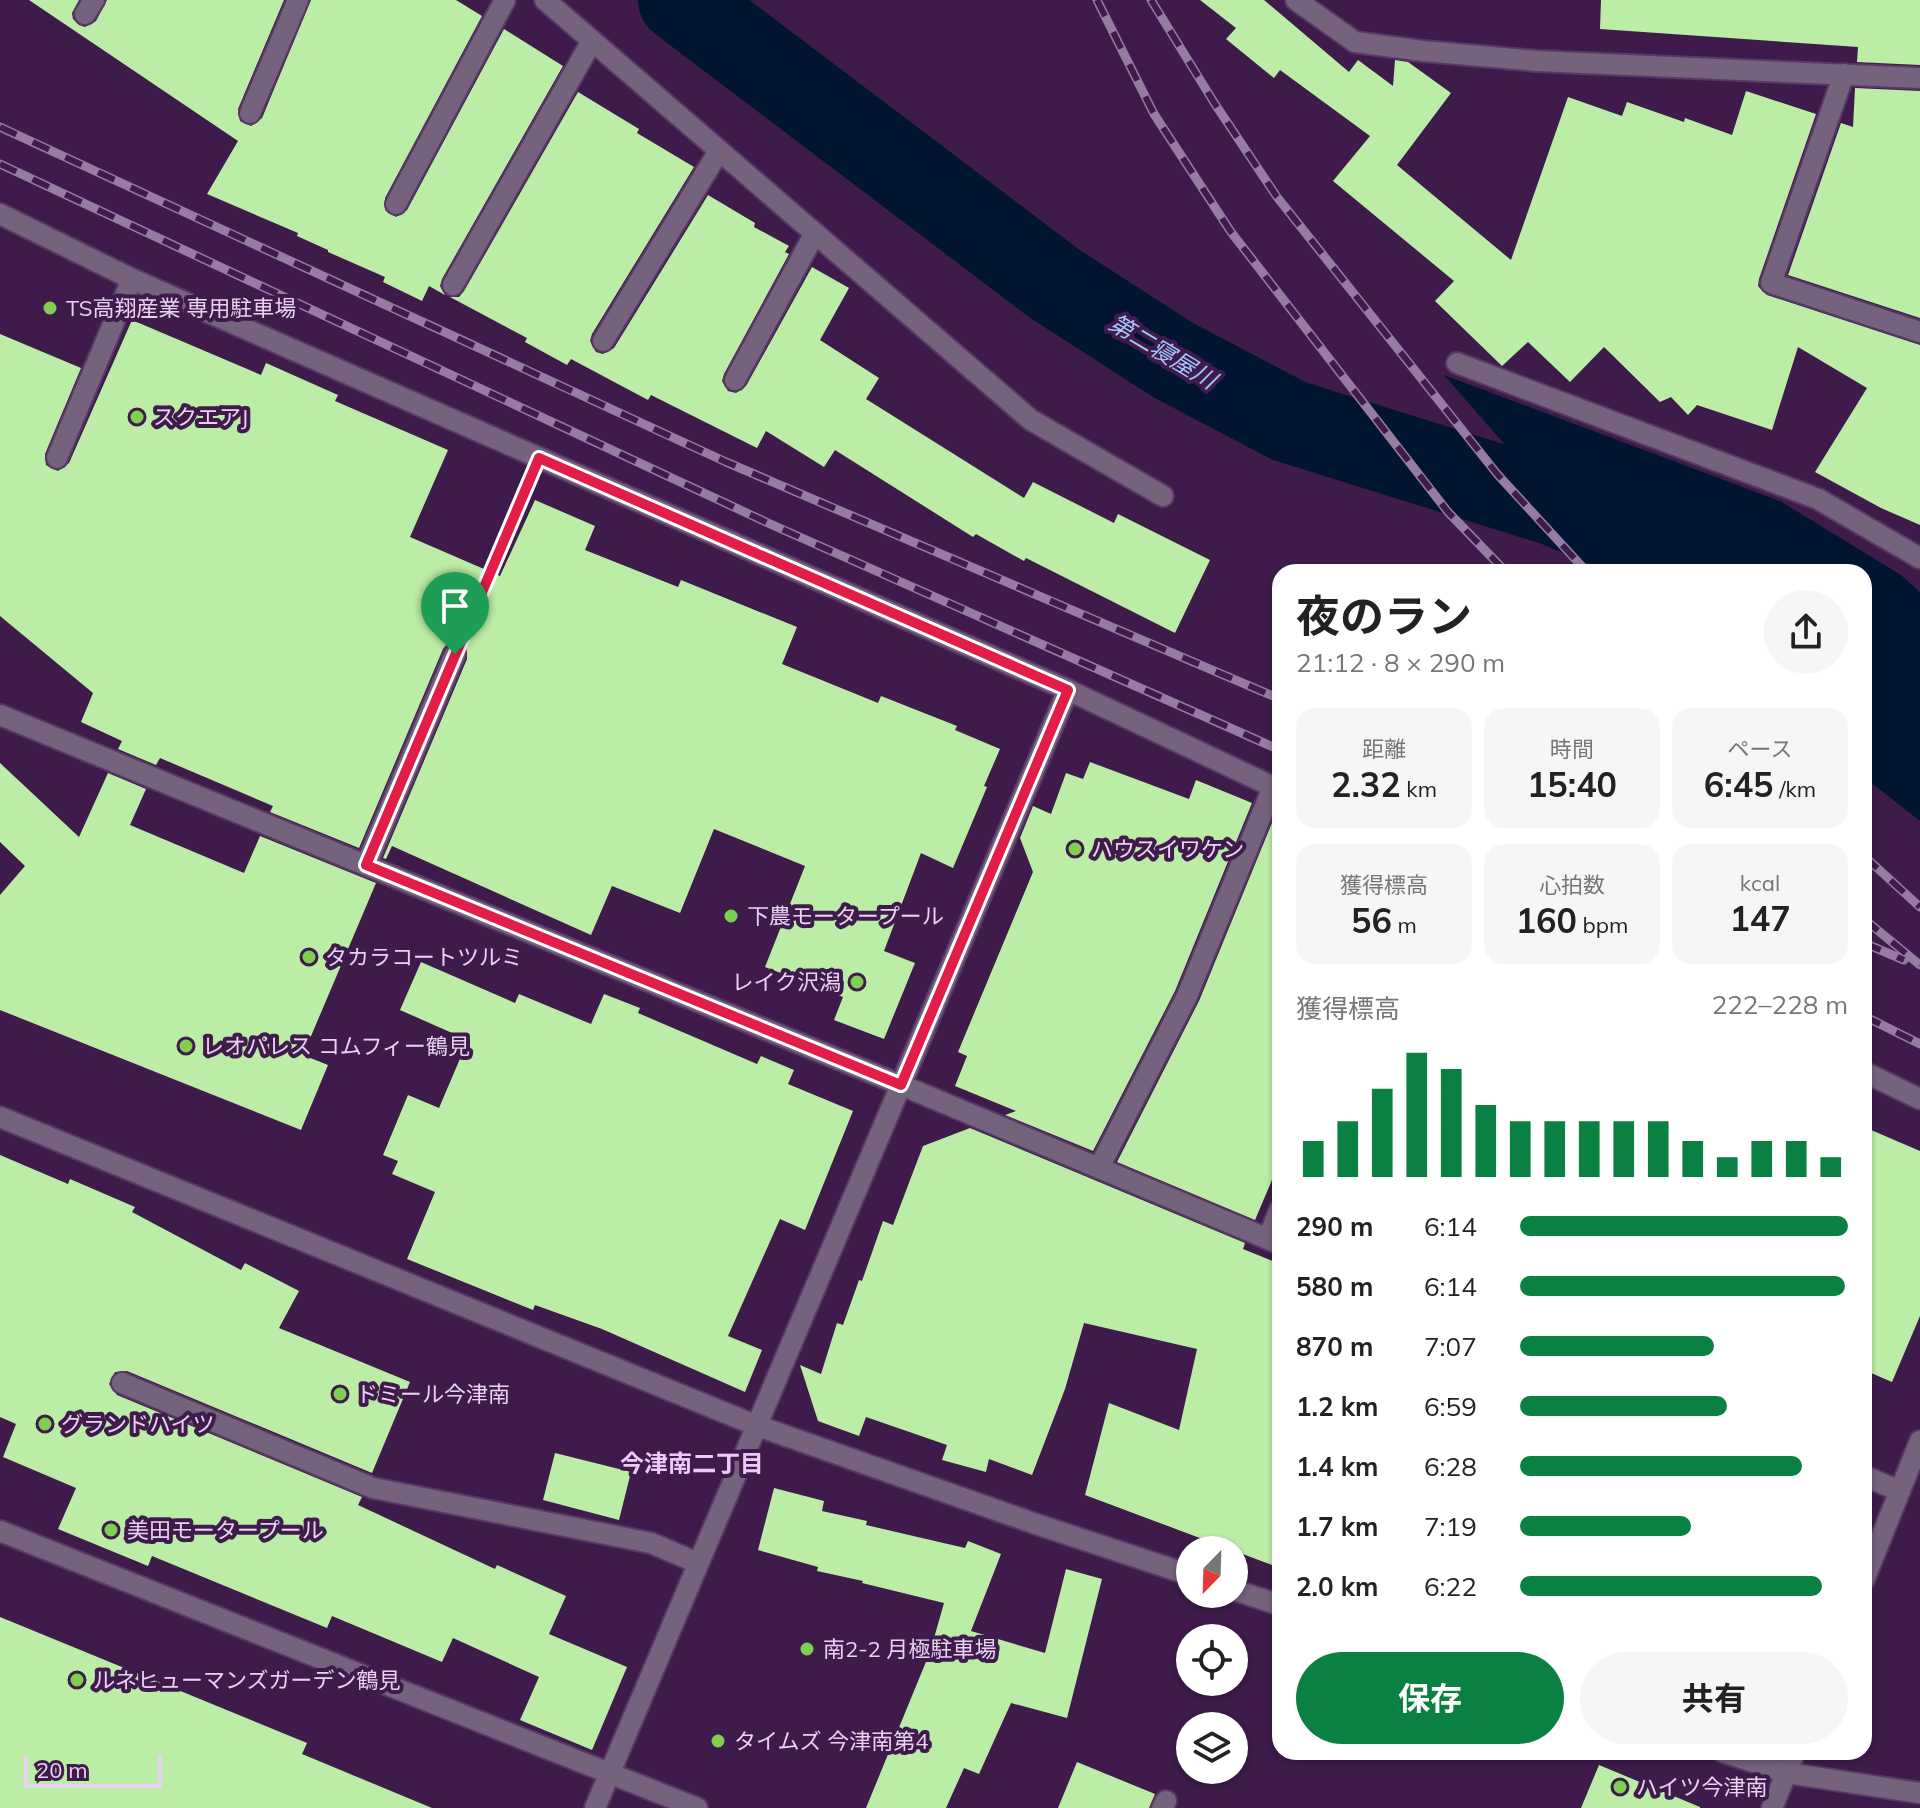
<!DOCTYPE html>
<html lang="ja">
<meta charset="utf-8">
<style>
body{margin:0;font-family:Mulish,"Noto Sans JP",sans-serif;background:#f6f6f6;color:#222;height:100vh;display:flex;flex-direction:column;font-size:30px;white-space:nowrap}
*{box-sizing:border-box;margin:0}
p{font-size:26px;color:#767676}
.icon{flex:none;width:44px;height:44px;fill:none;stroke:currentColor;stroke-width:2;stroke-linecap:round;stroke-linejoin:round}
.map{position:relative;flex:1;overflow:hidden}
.details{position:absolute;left:1272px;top:564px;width:600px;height:1196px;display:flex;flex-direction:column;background:#fff;border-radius:24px;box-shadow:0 2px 6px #0004}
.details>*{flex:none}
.needle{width:52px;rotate:203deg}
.buttons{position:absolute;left:1176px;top:1536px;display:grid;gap:16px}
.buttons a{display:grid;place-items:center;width:72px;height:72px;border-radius:50%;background:#fff;box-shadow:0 2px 6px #0004;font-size:40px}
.scale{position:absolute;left:24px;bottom:20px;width:138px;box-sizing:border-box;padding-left:8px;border:4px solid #e7d2f0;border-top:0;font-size:22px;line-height:28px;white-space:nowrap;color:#e7d2f0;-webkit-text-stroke:6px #3e1b4b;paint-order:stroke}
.pin{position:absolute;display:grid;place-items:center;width:68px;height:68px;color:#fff;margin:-82px -34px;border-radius:50% 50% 50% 0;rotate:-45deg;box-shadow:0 0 8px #0007}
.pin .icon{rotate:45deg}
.round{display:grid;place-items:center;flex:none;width:84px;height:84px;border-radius:42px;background:#f6f6f6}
.summary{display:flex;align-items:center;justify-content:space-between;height:136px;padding:0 24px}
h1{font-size:44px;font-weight:700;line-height:60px}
.figures{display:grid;grid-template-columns:repeat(3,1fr);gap:12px;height:136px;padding:8px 24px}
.figures div{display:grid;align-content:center;border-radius:20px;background:#f6f6f6;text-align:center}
.figures b{font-size:34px;font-weight:700}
.figures small{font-size:22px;font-weight:400}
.figures p{font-size:22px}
.chart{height:224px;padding:16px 24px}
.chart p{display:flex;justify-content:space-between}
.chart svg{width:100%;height:144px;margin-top:8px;stroke:#0b8043;stroke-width:6}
.cta{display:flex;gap:16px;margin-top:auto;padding:16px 24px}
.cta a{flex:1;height:92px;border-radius:48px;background:#0b8043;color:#fff;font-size:32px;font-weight:700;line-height:92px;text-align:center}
.cta a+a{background:#f6f6f6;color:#222}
ul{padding:0 24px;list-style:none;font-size:26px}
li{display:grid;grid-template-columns:128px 96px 1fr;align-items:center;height:60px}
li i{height:20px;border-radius:10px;background:#0b8043}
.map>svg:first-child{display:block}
</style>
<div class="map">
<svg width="1920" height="1808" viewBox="0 0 1920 1808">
<rect width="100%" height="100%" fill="#3e1b4b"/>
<path fill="#011532" d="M 1444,375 L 1780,501 L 1901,575 L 1920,592 L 1920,821 L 1864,777 L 1864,572 L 1616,572 Z"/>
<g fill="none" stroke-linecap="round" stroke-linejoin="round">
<path stroke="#011532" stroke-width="84" d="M 680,0 L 1055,284 L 1173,360 L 1289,421 L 1555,504 L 1717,572"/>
</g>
<g fill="#bceda6">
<path d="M 29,0 L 79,0 L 72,13 L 73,19 L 79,25 L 85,27 L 96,21 L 107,0 L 284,0 L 238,109 L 240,121 L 251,126 L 262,118 L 311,0 L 456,0 L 482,16 L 385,198 L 385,210 L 396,217 L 407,210 L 504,29 L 563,66 L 442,279 L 440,286 L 445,295 L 429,286 L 422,301 L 383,282 L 385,277 L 328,252 L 328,250 L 297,236 L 298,233 L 207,194 L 238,141 Z"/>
<path d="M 1200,0 L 1264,0 L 1349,72 L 1358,60 L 1393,86 L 1395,60 L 1408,62 L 1451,93 L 1397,165 L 1511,260 L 1568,97 L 1622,116 L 1627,102 L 1684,122 L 1685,118 L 1732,135 L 1746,91 L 1816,114 L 1759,279 L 1758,286 L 1767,295 L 1920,345 L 1920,525 L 1881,508 L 1815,472 L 1867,388 L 1798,347 L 1772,430 L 1697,405 L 1688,415 L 1671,397 L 1660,402 L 1604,347 L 1570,382 L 1528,342 L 1502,366 L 1435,301 L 1454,281 L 1333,181 L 1370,136 L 1280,70 L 1274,78 L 1226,39 L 1236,28 Z"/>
<path d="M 1601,0 L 1920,0 L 1920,65 L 1857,62 L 1858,47 L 1600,29 Z"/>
<path d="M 1855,88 L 1920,91 L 1920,318 L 1788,275 L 1841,123 L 1853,127 Z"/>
<path d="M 578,92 L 639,129 L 637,133 L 694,167 L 592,334 L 590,341 L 596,352 L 603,354 L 614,348 L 708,195 L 755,223 L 754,227 L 789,246 L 785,252 L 789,254 L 724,374 L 722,381 L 728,391 L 736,393 L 746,386 L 812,267 L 849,288 L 820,340 L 879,378 L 866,399 L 1024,498 L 1033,482 L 1114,523 L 1118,514 L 1210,560 L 1175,633 L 1026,558 L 1024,561 L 976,534 L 973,537 L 835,450 L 824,467 L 766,431 L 757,448 L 651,395 L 648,400 L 571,359 L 567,365 L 525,342 L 527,338 L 450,297 L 459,297 L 464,291 Z"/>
<path d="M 132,320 L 261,375 L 266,363 L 338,395 L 335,401 L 448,450 L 410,537 L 500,576 L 535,500 L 595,526 L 585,550 L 678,587 L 681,580 L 797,627 L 782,664 L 878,703 L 881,696 L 957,726 L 955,730 L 1000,749 L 984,786 L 987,787 L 953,868 L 921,853 L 884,951 L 915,963 L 884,1039 L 834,1020 L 843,997 L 765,967 L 805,866 L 714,829 L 680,913 L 612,886 L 591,935 L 392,846 L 386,859 L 383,858 L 467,659 L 466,647 L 459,642 L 448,643 L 443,649 L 359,848 L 270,812 L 273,806 L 160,758 L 156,765 L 118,749 L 122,741 L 81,722 L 93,693 L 0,616 L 0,334 L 81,368 L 45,454 L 46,465 L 58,471 L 69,463 Z"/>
<path d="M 1090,762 L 1189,799 L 1196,780 L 1252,803 L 1175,991 L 1093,1151 L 1005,1115 L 1016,1111 L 955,1086 L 967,1056 L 958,1052 L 1033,872 L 1020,838 L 1033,806 L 1051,814 L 1066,773 L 1083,779 Z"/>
<path d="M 0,763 L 79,837 L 108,773 L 146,789 L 130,825 L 244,873 L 260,836 L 376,883 L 303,1055 L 328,1065 L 301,1130 L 0,1010 L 0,895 L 25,866 L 0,842 Z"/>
<path d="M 1276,813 L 1280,814 L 1280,1161 L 1255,1220 L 1117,1162 L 1199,1001 Z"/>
<path d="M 421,962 L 515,1003 L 519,994 L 591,1024 L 604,994 L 640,1008 L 638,1013 L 757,1064 L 761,1056 L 794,1070 L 788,1084 L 853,1111 L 805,1230 L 780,1219 L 728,1336 L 762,1350 L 745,1392 L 602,1329 L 535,1305 L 533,1310 L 407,1259 L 435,1192 L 392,1174 L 398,1161 L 383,1155 L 408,1095 L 439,1108 L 468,1040 L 400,1010 Z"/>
<path d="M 1864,1127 L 1920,1151 L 1920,1316 L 1892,1382 L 1864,1370 Z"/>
<path d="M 970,1128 L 1245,1243 L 1243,1249 L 1280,1264 L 1280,1568 L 1085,1495 L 1109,1403 L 1179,1430 L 1197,1349 L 1084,1323 L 1065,1389 L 1032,1475 L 989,1459 L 986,1472 L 942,1460 L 947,1445 L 866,1417 L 859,1436 L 818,1421 L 800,1365 L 821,1374 L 837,1323 L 843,1325 L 859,1280 L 862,1281 L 883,1221 L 893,1225 L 923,1146 Z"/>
<path d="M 0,1155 L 68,1184 L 70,1179 L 135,1207 L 132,1212 L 241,1270 L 245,1263 L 299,1291 L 279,1328 L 410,1382 L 372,1473 L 127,1371 L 115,1372 L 109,1384 L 117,1395 L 362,1497 L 358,1505 L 495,1569 L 497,1565 L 566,1596 L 549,1634 L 627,1667 L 592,1750 L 520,1720 L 539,1677 L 453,1638 L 442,1662 L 332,1616 L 327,1628 L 152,1556 L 148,1566 L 58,1529 L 76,1488 L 3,1457 L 16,1424 L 0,1417 Z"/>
<path d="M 555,1453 L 631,1472 L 619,1520 L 543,1500 Z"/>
<path d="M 774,1488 L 824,1501 L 822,1511 L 867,1521 L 866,1525 L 965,1548 L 968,1541 L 1001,1554 L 971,1631 L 1045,1653 L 1066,1569 L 1102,1579 L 1067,1718 L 1011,1703 L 979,1774 L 964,1768 L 946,1808 L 866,1808 L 930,1652 L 944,1603 L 862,1583 L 863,1581 L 817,1571 L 818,1567 L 758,1550 Z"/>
<path d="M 0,1617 L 307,1743 L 302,1754 L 432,1808 L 0,1808 Z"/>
<path d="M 1077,1762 L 1155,1794 L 1149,1808 L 1058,1808 Z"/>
<path d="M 1599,1765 L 1700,1807 L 1700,1808 L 1581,1808 Z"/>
</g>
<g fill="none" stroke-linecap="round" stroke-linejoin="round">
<defs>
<g id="minor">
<path d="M 545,0 L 1031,420 L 1163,496"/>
<path d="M 1296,0 L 1355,42 L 1423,51 L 1537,61 L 1920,78"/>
<path d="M 85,14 L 94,0"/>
<path d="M 1844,74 L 1771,283 L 1920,332"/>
<path d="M 250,113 L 298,0"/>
<path d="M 396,204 L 505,0"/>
<path d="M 0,214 L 132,279 L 1068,690 L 1280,790"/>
<path d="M 453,285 L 592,41"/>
<path d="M 603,341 L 719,151"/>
<path d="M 1457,363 L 1818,499 L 1920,558"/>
<path d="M 735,380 L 815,233"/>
<path d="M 57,458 L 132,279"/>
<path d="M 0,715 L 901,1085 L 1280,1244"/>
<path d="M 366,865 L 455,654"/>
<path d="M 1864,1072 L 1920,1099"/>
<path d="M 0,1117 L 755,1425 L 1033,1523 L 1190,1575"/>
<path d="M 1099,1168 L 1187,996 L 1273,787"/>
<path d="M 1268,1239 L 1280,1209"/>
<path d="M 122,1383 L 373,1488 L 651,1543 L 698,1563"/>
<path d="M 1864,1476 L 1900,1491"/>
<path d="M 0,1531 L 697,1808"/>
<path d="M 1864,1580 L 1920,1441"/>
<path d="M 1234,1590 L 1280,1605"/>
<path d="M 1723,1752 L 1787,1773 L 1920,1793"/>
<path d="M 595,1808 L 1068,690"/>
<path d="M 1162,1808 L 1166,1801"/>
<path d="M 1772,1808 L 1795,1752"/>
</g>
</defs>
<use href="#minor" stroke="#593865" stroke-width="24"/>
<path stroke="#896d94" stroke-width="5" stroke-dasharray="6 4" stroke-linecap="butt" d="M 468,623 L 525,489"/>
<use href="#minor" stroke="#75627d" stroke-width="20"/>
<defs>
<g id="rail">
<path d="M 1097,0 L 1154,114 L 1231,232 L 1448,512 L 1506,572"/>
<path d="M 1151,0 L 1215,104 L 1277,197 L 1498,475 L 1587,572"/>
<path d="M 0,127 L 726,462 L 1280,699"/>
<path d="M 0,164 L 768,523 L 1280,750"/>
<path d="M 1864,856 L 1920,907"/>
<path d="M 1864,919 L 1920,965"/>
<path d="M 1864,943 L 1904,960"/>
<path d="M 1864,1016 L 1920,1044"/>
</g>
</defs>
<use href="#rail" stroke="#977ca2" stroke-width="9"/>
<use href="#rail" stroke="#3e1b4b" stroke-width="6" stroke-dasharray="18" stroke-linecap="butt"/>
</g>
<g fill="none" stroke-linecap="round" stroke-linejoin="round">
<defs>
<path id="route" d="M 539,458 L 1068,690 L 901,1085 L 366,865 Z"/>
</defs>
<use href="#route" stroke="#fff" stroke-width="16"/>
<use href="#route" stroke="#e11d48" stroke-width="10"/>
</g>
<g fill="#7fd052" stroke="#3e1b4b" stroke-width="3">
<circle cx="50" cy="308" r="8"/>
<circle cx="137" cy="417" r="8"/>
<circle cx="1075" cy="849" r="8"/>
<circle cx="731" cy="916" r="8"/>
<circle cx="309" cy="957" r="8"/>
<circle cx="857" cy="982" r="8"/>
<circle cx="186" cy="1046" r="8"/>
<circle cx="340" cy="1394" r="8"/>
<circle cx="45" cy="1424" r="8"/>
<circle cx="111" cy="1530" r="8"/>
<circle cx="807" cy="1649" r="8"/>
<circle cx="77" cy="1680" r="8"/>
<circle cx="718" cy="1741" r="8"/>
<circle cx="1620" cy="1787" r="8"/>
</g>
<g text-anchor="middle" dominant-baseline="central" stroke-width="8" stroke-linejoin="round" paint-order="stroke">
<g font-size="22" fill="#e7d2f0" stroke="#3e1b4b" text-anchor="start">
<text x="66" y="308">TS高翔産業 専用駐車場</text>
<text x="153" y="417">スクエアJ</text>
<text x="1091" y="849">ハウスイワケン</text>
<text x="747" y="916">下農モータープール</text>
<text x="325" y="957">タカラコートツルミ</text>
<text x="841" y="982" text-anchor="end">レイク沢潟</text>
<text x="202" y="1046">レオパレス コムフィー鶴見</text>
<text x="356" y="1394">ドミール今津南</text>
<text x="61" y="1424">グランドハイツ</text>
<text x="127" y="1530">美田モータープール</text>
<text x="823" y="1649">南2-2 月極駐車場</text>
<text x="93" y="1680">ルネヒューマンズガーデン鶴見</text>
<text x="734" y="1741">タイムズ 今津南第4</text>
<text x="1636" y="1787">ハイツ今津南</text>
</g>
<g font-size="24" font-style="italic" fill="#a2c7fa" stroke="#3e1b4b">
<text transform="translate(1163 351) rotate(31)">第二寝屋川</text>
</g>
<g font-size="24" font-weight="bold" fill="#ebc9f9" stroke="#3e1b4b">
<text x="692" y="1463">今津南二丁目</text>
</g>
</g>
</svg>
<div class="buttons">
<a><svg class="needle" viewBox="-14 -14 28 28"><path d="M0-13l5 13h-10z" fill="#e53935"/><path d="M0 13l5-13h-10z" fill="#767676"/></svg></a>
<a><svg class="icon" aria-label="locate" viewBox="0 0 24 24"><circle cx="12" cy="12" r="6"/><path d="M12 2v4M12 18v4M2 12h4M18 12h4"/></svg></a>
<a><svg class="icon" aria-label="layers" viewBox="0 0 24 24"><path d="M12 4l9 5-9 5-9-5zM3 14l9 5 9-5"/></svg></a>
</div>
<div class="scale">20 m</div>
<div class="pin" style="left:455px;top:654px;background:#1e9e55"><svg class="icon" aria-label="arrive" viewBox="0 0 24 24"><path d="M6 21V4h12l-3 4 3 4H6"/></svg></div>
<section class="details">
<div class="summary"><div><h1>夜のラン</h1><p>21:12 · 8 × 290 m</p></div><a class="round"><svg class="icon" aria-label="share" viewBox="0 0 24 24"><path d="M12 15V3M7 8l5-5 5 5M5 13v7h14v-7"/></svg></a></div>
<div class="figures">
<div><p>距離</p><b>2.32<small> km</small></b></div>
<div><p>時間</p><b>15:40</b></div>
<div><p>ペース</p><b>6:45<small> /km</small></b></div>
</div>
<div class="figures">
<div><p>獲得標高</p><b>56<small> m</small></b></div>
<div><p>心拍数</p><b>160<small> bpm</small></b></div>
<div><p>kcal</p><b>147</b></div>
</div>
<div class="chart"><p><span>獲得標高</span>222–228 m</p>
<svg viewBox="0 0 160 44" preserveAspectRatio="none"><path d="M5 44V33M15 44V27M25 44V17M35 44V6M45 44V11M55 44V22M65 44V27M75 44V27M85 44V27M95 44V27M105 44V27M115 44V33M125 44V38M135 44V33M145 44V33M155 44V38"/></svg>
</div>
<ul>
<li><b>290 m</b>6:14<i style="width:100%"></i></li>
<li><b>580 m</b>6:14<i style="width:99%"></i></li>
<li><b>870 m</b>7:07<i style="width:59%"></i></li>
<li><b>1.2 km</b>6:59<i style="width:63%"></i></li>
<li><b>1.4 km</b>6:28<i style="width:86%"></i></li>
<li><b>1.7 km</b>7:19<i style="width:52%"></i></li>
<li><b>2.0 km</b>6:22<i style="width:92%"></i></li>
</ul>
<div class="cta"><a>保存</a><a>共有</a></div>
</section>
</div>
